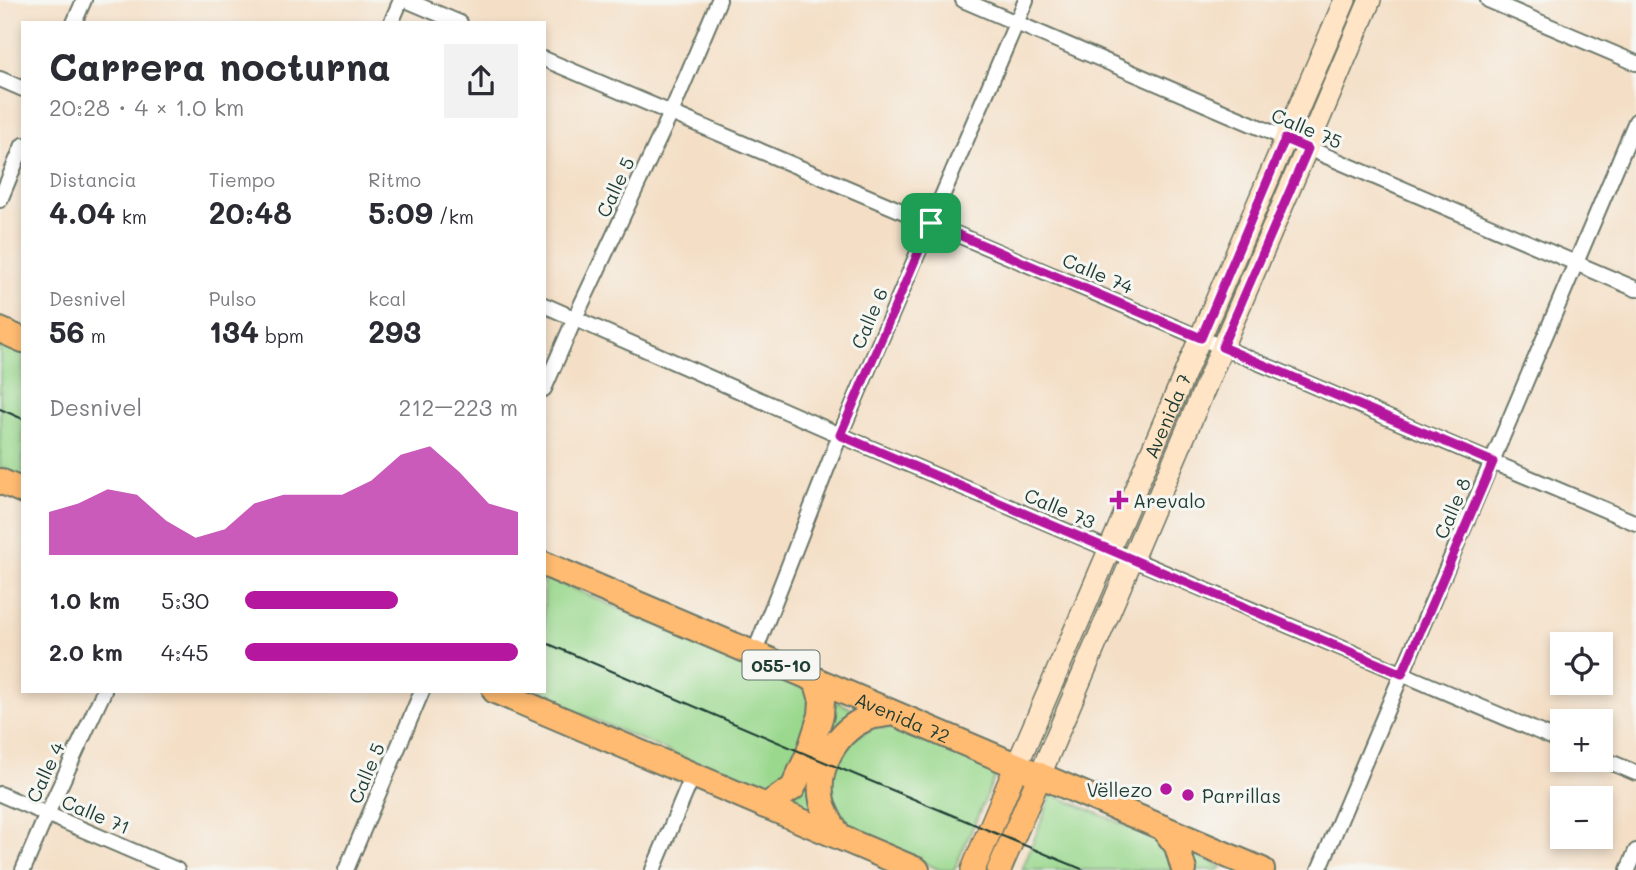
<!DOCTYPE html>
<html lang="es">
<meta charset="utf-8">
<style>
body{margin:0;font-family:Mali,sans-serif;background:#f2f2f3;color:#2b2b33;height:100vh;display:flex;flex-direction:column;font-size:26px;white-space:nowrap}
*{box-sizing:border-box;margin:0}
p{font-size:23px;color:#7c7c81}
.icon{flex:none;width:38px;height:38px;fill:none;stroke:currentColor;stroke-width:2;stroke-linecap:round;stroke-linejoin:round}
.map{position:relative;flex:1;overflow:hidden}
.drawer{position:absolute;left:21px;top:21px;width:525px;height:672px;display:flex;flex-direction:column;background:#fff;border-radius:0px;box-shadow:0 4px 10px #0003}
.drawer>*{flex:none}
.fabs{position:absolute;left:1550px;top:632px;display:grid;gap:14px}
.fabs a{display:grid;place-items:center;width:63px;height:63px;border-radius:0px;background:#fff;box-shadow:0 4px 10px #0003;font-size:35px}
.pin{position:absolute;display:grid;place-items:center;width:60px;height:60px;color:#fff;margin:-30px;border-radius:14px;box-shadow:0 4px 10px #0006}
.round{display:grid;place-items:center;flex:none;width:74px;height:74px;border-radius:0px;background:#f2f2f3}
.head{display:flex;align-items:center;justify-content:space-between;height:119px;padding:0 28px}
h1{font-size:38px;font-weight:700;line-height:52px}
.figures{display:grid;grid-template-columns:repeat(3,1fr);gap:10px;height:119px;padding:7px 28px}
.figures div{display:grid;align-content:center}
.figures b{font-size:30px;font-weight:700}
.figures small{font-size:19px;font-weight:400}
.figures p{font-size:19px}
.chart{height:196px;padding:14px 28px}
.chart p{display:flex;justify-content:space-between}
.chart svg{width:100%;height:126px;margin-top:7px;fill:#b5179e;opacity:.7}
ul{padding:0 28px;list-style:none;font-size:23px}
li{display:grid;grid-template-columns:112px 84px 1fr;align-items:center;height:52px}
li i{height:18px;border-radius:9px;background:#b5179e}
.map>svg:first-child{display:block}
</style>
<div class="map">
<svg width="1636" height="870" viewBox="0 0 1636 870">
<rect width="100%" height="100%" fill="#f6f6f2"/>
<filter id="ink" filterUnits="userSpaceOnUse"><feTurbulence type="fractalNoise" baseFrequency=".0143" numOctaves="2"/><feDisplacementMap in="SourceGraphic" scale="14" xChannelSelector="R" yChannelSelector="G"/><feConvolveMatrix kernelMatrix="1 2 1 2 8 2 1 2 1" color-interpolation-filters="sRGB"/></filter>
<filter id="wash" filterUnits="userSpaceOnUse"><feTurbulence type="fractalNoise" baseFrequency=".00686" numOctaves="4" result="noise"/><feDisplacementMap in="SourceGraphic" scale="28" xChannelSelector="R" yChannelSelector="G"/><feGaussianBlur stdDeviation="1.57" result="paint"/><feColorMatrix in="noise" values="0 0 0 0 0 0 0 0 0 0 0 0 0 0 0 0 0 1.4 0 .05"/><feComposite in="paint" operator="in"/></filter>
<g filter="url(#wash)">
<rect width="100%" height="100%" fill="#f4dfc6"/>
<g fill="#9ad88d" stroke="#5c8a60" stroke-width="2">
<path d="M 0,343 L 23,353 L 23,477 L 0,467 Z"/>
<path d="M 544,576 L 809,690 L 816,700 L 788,783 L 767,792 L 754,788 L 527,691 L 544,691 Z"/>
<path d="M 831,699 L 859,712 L 816,813 L 784,801 Z"/>
<path d="M 873,728 L 895,728 L 997,772 L 954,870 L 940,870 L 847,827 L 837,817 L 828,774 L 843,744 Z"/>
<path d="M 1052,794 L 1146,834 L 1161,843 L 1171,860 L 1173,870 L 1022,870 Z"/>
<path d="M 1187,850 L 1222,867 L 1219,870 L 1193,870 Z"/>
</g>
</g>
<g filter="url(#ink)">
<g fill="none" stroke-linecap="round" stroke-linejoin="round">
<defs>
<g id="minor">
<path d="M 406,0 L 460,23"/>
<path d="M 963,0 L 1636,289"/>
<path d="M 1488,0 L 1636,63"/>
<path d="M 74,23 L 84,0"/>
<path d="M 391,23 L 401,0"/>
<path d="M 544,59 L 1636,523"/>
<path d="M 0,79 L 23,89"/>
<path d="M 0,200 L 23,145"/>
<path d="M 544,305 L 840,435 L 1563,742"/>
<path d="M 544,389 L 575,318 L 671,113 L 719,0"/>
<path d="M 754,654 L 840,435 L 1026,0"/>
<path d="M 1601,758 L 1636,773"/>
<path d="M 0,794 L 177,870"/>
<path d="M 23,870 L 47,814 L 104,691"/>
<path d="M 346,870 L 422,691"/>
<path d="M 653,870 L 693,775"/>
<path d="M 1319,870 L 1636,121"/>
<path d="M 1628,870 L 1636,851"/>
</g>
<g id="secondary">
<path id="s1" d="M 1017,765 L 1345,0"/>
<path d="M 1040,775 L 1370,0"/>
</g>
<g id="primary">
<path d="M 973,870 L 1017,765"/>
<path d="M 999,870 L 1040,775"/>
</g>
<g id="trunk">
<path d="M 0,330 L 23,340"/>
<path d="M 0,481 L 23,491"/>
<path id="s2" d="M 544,564 L 1262,870"/>
<path d="M 495,691 L 917,870"/>
<path d="M 765,806 L 793,788 L 808,755 L 821,715 L 822,700 L 816,680"/>
<path d="M 1163,828 L 1177,846 L 1184,870"/>
<path d="M 839,836 C 832,825 825,814 822,801 C 815,767 837,729 870,717 C 877,715 885,715 892,713"/>
</g>
</defs>
<use href="#minor" stroke="#6a7667" stroke-width="18"/>
<use href="#secondary" stroke="#6a7667" stroke-width="24"/>
<use href="#primary" stroke="#6a7667" stroke-width="26"/>
<use href="#trunk" stroke="#6a7667" stroke-width="28"/>
<use href="#minor" stroke="#fff" stroke-width="14"/>
<use href="#secondary" stroke="#ffe4c6" stroke-width="21"/>
<use href="#primary" stroke="#febb71" stroke-width="23"/>
<use href="#trunk" stroke="#febb71" stroke-width="24"/>
<g stroke="#1f3d34" stroke-width="2">
<path d="M 0,409 L 23,419"/>
<path d="M 544,642 L 808,755 L 1084,870"/>
</g>
</g>
</g>
<g fill="none" stroke-linecap="round" stroke-linejoin="round" filter="url(#ink)">
<defs>
<path id="route" d="M 1285,139 L 1308,149 L 1222,347 L 1493,462 L 1402,674 L 840,435 L 931,223 L 1201,338 Z"/>
</defs>
<use href="#route" stroke="#fff" stroke-width="14"/>
<use href="#route" stroke="#b5179e" stroke-width="9"/>
</g>
<g fill="#b5179e" stroke="#f6f6f2" stroke-width="2.5">
<path d="M1115.5 489.5h7v7h7v7h-7v7h-7v-7h-7v-7h7z"/>
<circle cx="1166" cy="789" r="7"/>
<circle cx="1188" cy="795" r="7"/>
</g>
<g text-anchor="middle" dominant-baseline="central" stroke-width="6" stroke-linejoin="round" paint-order="stroke">
<rect fill="#f6f6f2" stroke="#60746d" stroke-width="2" x="742.5" y="650.5" width="77" height="29" rx="5"/>
<g font-size="18" font-weight="bold" fill="#1f3d34">
<text x="781" y="665">055-10</text>
</g>
<g font-size="19" fill="#1f3d34" stroke="#f6f6f2">
<text transform="translate(1307 128) rotate(23)">Calle 75</text>
<text transform="translate(615 187) rotate(-65)">Calle 5</text>
<text transform="translate(1098 273) rotate(23)">Calle 74</text>
<text transform="translate(869 318) rotate(-67)">Calle 6</text>
<text stroke="none"><textPath href="#s1" startOffset="380">Avenida 7</textPath></text>
<text transform="translate(1060 508) rotate(23)">Calle 73</text>
<text transform="translate(1452 508) rotate(-67)">Calle 8</text>
<text stroke="none"><textPath href="#s2" startOffset="390">Avenida 72</textPath></text>
<text transform="translate(45 772) rotate(-65)">Calle 4</text>
<text transform="translate(366 773) rotate(-67)">Calle 5</text>
<text transform="translate(96 814) rotate(23)">Calle 71</text>
</g>
<g font-size="19" fill="#1f3d34" stroke="#f6f6f2" text-anchor="start">
<text x="1133" y="500">Arevalo</text>
<text x="1152" y="789" text-anchor="end">Vëllezo</text>
<text x="1202" y="795">Parrillas</text>
</g>
</g>
</svg>
<div class="fabs">
<a><svg class="icon" aria-label="locate" viewBox="0 0 24 24"><circle cx="12" cy="12" r="6"/><path d="M12 2v4M12 18v4M2 12h4M18 12h4"/></svg></a>
<a>+</a>
<a>−</a>
</div>
<div class="pin" style="left:931px;top:223px;background:#1e9e55"><svg class="icon" aria-label="arrive" viewBox="0 0 24 24"><path d="M6 21V4h12l-3 4 3 4H6"/></svg></div>
<section class="drawer">
<div class="head"><div><h1>Carrera nocturna</h1><p>20:28 · 4 × 1.0 km</p></div><a class="round"><svg class="icon" aria-label="share" viewBox="0 0 24 24"><path d="M12 15V3M7 8l5-5 5 5M5 13v7h14v-7"/></svg></a></div>
<div class="figures">
<div><p>Distancia</p><b>4.04<small> km</small></b></div>
<div><p>Tiempo</p><b>20:48</b></div>
<div><p>Ritmo</p><b>5:09<small> /km</small></b></div>
</div>
<div class="figures">
<div><p>Desnivel</p><b>56<small> m</small></b></div>
<div><p>Pulso</p><b>134<small> bpm</small></b></div>
<div><p>kcal</p><b>293</b></div>
</div>
<div class="chart"><p><span>Desnivel</span>212–223 m</p>
<svg viewBox="0 0 160 44" preserveAspectRatio="none"><path d="M0 44V29L10 26L20 21L30 23L40 32L50 38L60 35L70 26L80 23L90 23L100 23L110 18L120 9L130 6L140 15L150 26L160 29V44z"/></svg>
</div>
<ul>
<li><b>1.0 km</b>5:30<i style="width:56%"></i></li>
<li><b>2.0 km</b>4:45<i style="width:100%"></i></li>
</ul>
</section>
</div>
